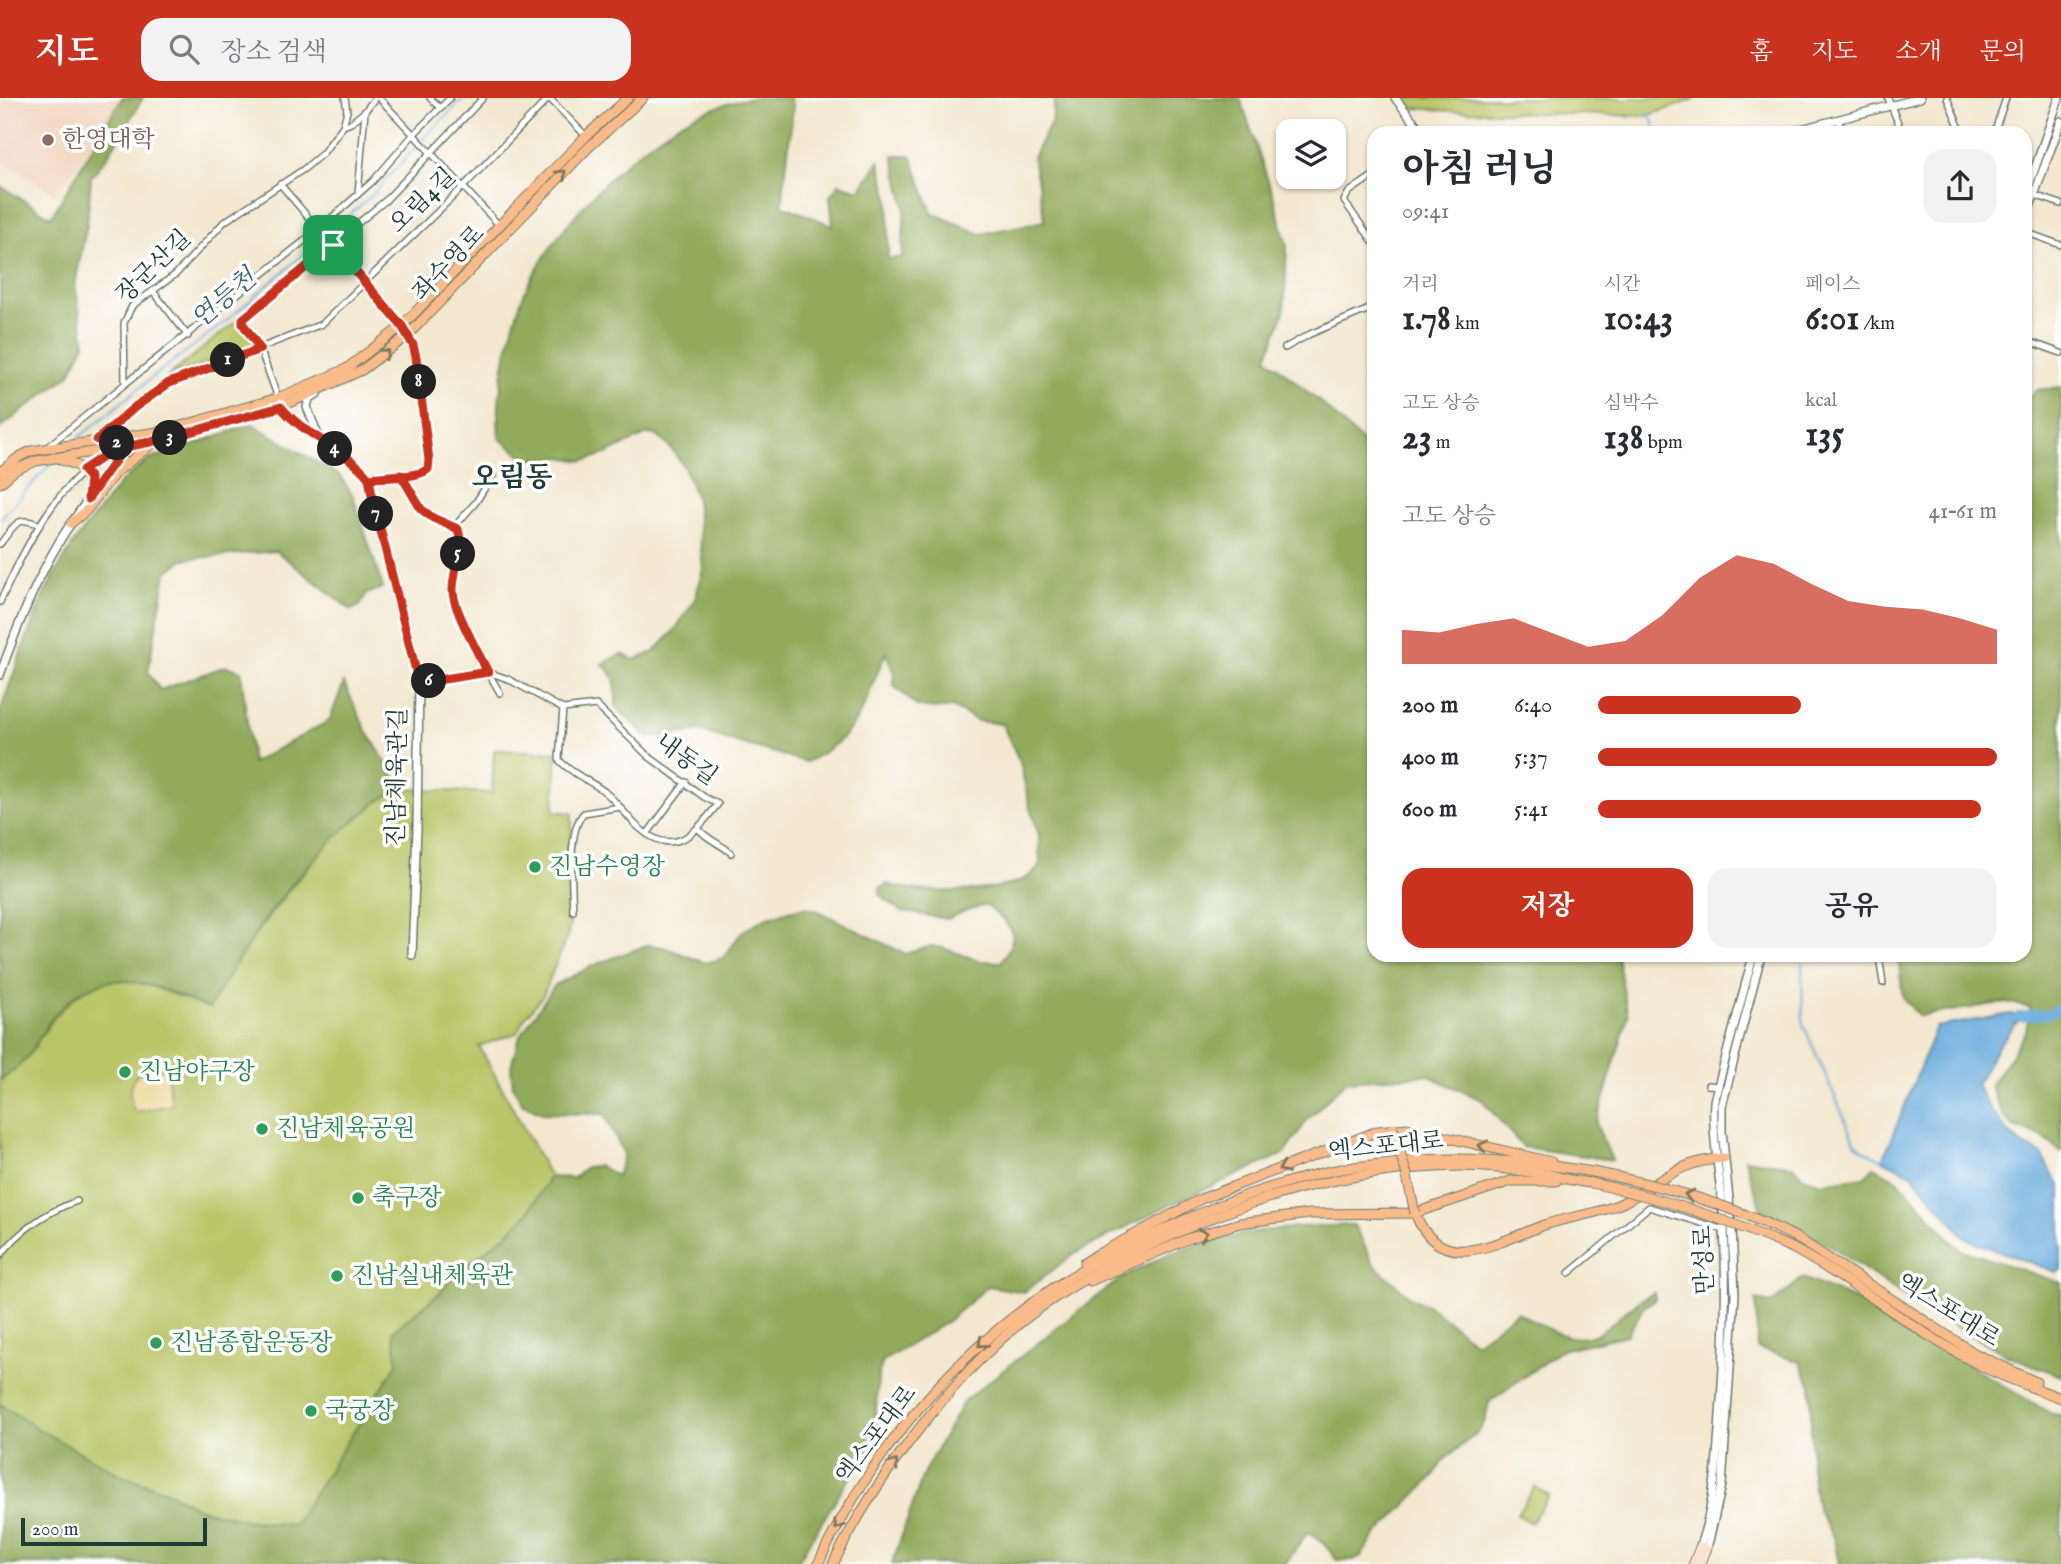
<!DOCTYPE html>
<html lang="ko">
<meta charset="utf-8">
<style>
body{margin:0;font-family:"IM FELL English","Noto Serif KR",serif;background:#f2f2f3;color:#2b2b33;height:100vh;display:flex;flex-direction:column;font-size:26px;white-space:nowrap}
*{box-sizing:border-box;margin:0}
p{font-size:23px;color:#7c7c81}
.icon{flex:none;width:38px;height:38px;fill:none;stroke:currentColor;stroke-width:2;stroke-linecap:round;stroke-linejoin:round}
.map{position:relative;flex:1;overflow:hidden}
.sheet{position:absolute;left:1367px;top:28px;width:665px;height:836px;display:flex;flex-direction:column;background:#fff;border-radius:21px;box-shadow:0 2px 5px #0004}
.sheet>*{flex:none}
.fabs{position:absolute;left:1276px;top:21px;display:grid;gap:14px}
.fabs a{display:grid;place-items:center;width:70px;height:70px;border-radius:14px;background:#fff;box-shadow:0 2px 5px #0004;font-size:35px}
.scale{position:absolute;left:21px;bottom:18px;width:186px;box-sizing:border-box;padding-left:7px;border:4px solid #1f3d34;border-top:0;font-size:19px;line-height:24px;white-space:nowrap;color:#1f3d34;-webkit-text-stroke:5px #fff;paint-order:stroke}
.pin{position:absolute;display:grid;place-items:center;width:60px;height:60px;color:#fff;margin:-30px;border-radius:14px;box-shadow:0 4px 10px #0006}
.km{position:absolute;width:35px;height:35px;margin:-18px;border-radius:50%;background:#222;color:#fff;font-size:19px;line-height:35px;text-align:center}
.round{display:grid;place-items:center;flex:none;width:74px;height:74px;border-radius:21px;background:#f2f2f3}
.head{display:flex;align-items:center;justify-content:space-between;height:119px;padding:0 35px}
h1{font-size:38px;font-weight:700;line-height:52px}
.stats{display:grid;grid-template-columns:repeat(3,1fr);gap:10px;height:119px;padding:7px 35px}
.stats div{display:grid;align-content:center}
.stats b{font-size:35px;font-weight:700}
.stats small{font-size:19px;font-weight:400}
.stats p{font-size:19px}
.chart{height:196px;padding:14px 35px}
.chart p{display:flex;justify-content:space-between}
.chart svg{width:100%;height:126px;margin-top:7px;fill:#c8321e;opacity:.7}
.primary-button{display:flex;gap:14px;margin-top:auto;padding:14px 35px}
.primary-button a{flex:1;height:80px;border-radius:21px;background:#c8321e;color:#fff;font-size:28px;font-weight:700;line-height:80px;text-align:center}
.primary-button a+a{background:#f2f2f3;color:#2b2b33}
ul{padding:0 35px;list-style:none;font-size:23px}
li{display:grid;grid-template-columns:112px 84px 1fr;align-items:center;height:52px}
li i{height:18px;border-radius:9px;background:#c8321e}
header{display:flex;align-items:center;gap:42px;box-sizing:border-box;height:98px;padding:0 35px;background:#c8321e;color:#fff}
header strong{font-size:33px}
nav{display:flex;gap:38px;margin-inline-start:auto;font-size:24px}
.search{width:490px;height:63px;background:#f2f2f3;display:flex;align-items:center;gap:18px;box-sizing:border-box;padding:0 24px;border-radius:21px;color:#7c7c81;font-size:26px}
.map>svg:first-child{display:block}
</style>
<header>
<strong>지도</strong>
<div class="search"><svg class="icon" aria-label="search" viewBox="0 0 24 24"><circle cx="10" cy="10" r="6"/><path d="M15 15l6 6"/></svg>장소 검색</div>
<nav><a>홈</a><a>지도</a><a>소개</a><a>문의</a></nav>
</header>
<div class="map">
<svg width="2061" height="1466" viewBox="0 0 2061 1466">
<rect width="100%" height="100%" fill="#fff"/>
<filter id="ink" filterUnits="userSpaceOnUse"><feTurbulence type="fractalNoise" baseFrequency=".0143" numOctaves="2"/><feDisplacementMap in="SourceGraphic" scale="14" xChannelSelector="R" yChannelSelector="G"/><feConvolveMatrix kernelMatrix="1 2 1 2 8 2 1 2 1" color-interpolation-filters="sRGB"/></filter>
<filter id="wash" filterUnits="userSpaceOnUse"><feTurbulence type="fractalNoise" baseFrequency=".00686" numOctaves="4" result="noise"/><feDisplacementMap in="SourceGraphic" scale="28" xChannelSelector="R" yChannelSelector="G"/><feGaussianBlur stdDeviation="1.57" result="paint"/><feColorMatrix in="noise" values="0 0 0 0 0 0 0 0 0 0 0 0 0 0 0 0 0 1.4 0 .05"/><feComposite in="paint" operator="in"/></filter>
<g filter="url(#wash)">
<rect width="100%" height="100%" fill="#f3e7cf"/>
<path fill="#f3d4be" d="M 0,0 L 121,0 L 110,21 L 56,97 L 0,62 Z"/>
<g fill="#b9c567" stroke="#6c814e" stroke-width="2">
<path d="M 1405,0 L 1698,0 L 1647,18 L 1454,13 L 1413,10 Z"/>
<path d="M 238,222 L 255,246 L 254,250 L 167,279 Z"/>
<path d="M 494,652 L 557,654 L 554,713 L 572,715 L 570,826 L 567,839 L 543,897 L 524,921 L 517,935 L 479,948 L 550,1079 L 527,1116 L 507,1136 L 456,1177 L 441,1194 L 393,1233 L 398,1265 L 294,1427 L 251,1423 L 199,1411 L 166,1393 L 121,1377 L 38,1331 L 0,1306 L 0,983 L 26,961 L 55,918 L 78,896 L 111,881 L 138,883 L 209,910 L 241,855 L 293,787 L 333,740 L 386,697 L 402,691 L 492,695 Z"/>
<path d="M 1535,1389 L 1549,1398 L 1531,1425 L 1517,1416 Z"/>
</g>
<g fill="#92aa5c" stroke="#587448" stroke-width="2">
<path d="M 122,0 L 143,0 L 107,59 L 91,79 L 87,126 L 75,187 L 85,246 L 69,277 L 0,330 L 0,88 L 51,119 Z"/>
<path d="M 790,0 L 793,9 L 782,107 L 833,128 L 830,98 L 839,86 L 860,92 L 879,63 L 889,100 L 888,161 L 902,159 L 905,108 L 893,57 L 911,57 L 932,115 L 980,136 L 1045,123 L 1033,59 L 1052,23 L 1055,0 L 1240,0 L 1274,100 L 1287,148 L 1284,214 L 1267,260 L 1320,304 L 1374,355 L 1374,858 L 1617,858 L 1628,918 L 1596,1026 L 1612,1062 L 1523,1049 L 1482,1002 L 1427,977 L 1346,983 L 1308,1021 L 1284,1056 L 1161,1111 L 1074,1156 L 1024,1194 L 988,1188 L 945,1225 L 883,1263 L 878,1278 L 874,1348 L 842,1391 L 796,1466 L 0,1466 L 0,1306 L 38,1331 L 121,1377 L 166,1393 L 199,1411 L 251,1423 L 294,1427 L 398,1265 L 393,1233 L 441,1194 L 455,1177 L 507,1136 L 527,1116 L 550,1079 L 574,1080 L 586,1069 L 599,1068 L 617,1078 L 624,1056 L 604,1016 L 542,1015 L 523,1006 L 513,989 L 511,968 L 520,938 L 555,887 L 592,868 L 647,847 L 663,849 L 706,865 L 723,860 L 742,834 L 765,820 L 804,809 L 818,813 L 905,856 L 931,848 L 943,850 L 980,863 L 1001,864 L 1010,850 L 1013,837 L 1004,822 L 986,807 L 967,812 L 948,821 L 900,813 L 880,796 L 880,790 L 887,786 C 918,796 992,796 1022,782 C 1028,780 1034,773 1040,769 L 1039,737 L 1031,714 L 1020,664 L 1002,626 L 978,623 L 952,609 L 933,611 L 917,608 L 894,588 L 894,575 L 886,555 C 862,606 863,637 806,664 L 699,633 L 648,640 L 616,609 C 616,590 618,579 602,566 L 622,556 L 634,562 L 654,554 L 674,533 L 695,502 L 703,471 L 696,400 L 684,369 L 670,349 L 656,337 L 647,336 L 606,356 L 583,363 L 561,359 L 529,363 L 499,340 C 496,297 506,250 519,209 C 540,144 630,48 692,19 C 707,12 736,2 753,0 C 765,0 778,0 790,0 Z"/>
<path d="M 2061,289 L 2061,1054 L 2041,1038 L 2013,1029 L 2002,1016 L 1990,988 L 2025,936 L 2031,910 L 2007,904 L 1919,918 L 1903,900 L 1898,858 L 2025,858 L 2025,304 L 2037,292 Z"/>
<path d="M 252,326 L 340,378 L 353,398 L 383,490 L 366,496 L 360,508 L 351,512 L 276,453 L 183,461 L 166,475 L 148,574 L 160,592 L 226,568 L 241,573 L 252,665 L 329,623 L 344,585 L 365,630 L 402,691 C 384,697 372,708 357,720 C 295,771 249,842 209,910 C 150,888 105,858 54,918 C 44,930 38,945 28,958 C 21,968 9,975 0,983 L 0,614 L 22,552 L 41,503 L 56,474 L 75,443 L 121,384 L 148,362 Z"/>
<path d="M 1745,1061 L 1793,1068 L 1803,1079 L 1821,1085 L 1864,1079 L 1874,1069 L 1898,1082 L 1959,1151 L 2061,1185 L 2061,1278 L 2007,1257 L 1914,1205 L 1831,1148 L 1761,1112 Z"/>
<path d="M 1354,1127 L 1374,1167 L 1410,1199 L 1431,1209 L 1475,1245 L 1517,1214 C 1544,1228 1575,1253 1605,1231 C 1622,1218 1634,1204 1654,1195 L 1655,1201 L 1644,1209 L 1627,1237 L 1561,1252 L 1489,1304 L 1485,1323 L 1479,1333 L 1443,1363 L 1433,1379 L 1376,1437 L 1361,1458 L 1354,1462 L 1337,1462 L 1323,1445 L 1308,1434 L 1285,1466 L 892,1466 L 924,1374 L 964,1303 L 1121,1180 L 1170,1155 L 1247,1135 L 1296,1129 Z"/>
<path d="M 1803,1180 L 1860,1204 L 2052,1316 L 2061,1317 L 2061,1466 L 1839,1466 L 1834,1441 L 1817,1410 L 1811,1370 L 1811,1287 L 1800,1264 L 1757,1250 L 1756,1202 L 1772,1205 Z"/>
</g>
<path fill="#eeda9e" stroke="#868c69" stroke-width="2" d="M 154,969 L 166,971 L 172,1007 L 135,1014 C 125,994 130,973 154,969 Z"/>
<path fill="#67aadc" stroke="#437488" stroke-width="2" d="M 2011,916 L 2019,919 L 2018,923 L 1998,948 L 1976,987 L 1990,1011 L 2009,1035 L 2021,1046 L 2035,1052 L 2043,1058 L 2050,1073 L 2061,1087 L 2061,1173 L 2056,1174 L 1966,1141 L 1912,1076 L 1883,1062 L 1936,929 Z"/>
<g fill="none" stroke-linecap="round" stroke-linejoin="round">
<g stroke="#67aadc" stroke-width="2">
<path d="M 1647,13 L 1654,25 L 1653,35"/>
<path d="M 422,42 L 464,0"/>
<path d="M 77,341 L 155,277 L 225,224 L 369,100 L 419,46"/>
<path d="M 0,421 L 52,364"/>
<path d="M 1802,858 L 1803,926 L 1855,1044 L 1860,1050 L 1883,1062"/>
</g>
<path stroke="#67aadc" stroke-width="10" d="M 2019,919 L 2048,916 L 2061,910"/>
</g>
</g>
<g filter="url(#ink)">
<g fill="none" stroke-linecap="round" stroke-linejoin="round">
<defs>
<g id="minor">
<path d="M 379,0 L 499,127"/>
<path d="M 430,0 L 440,10"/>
<path d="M 549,0 L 586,38"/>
<path d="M 1888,0 L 1902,35"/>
<path d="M 1947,0 L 1962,35"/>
<path d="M 1838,21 L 1843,35"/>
<path d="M 343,28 L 351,25 L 365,13"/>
<path d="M 1994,35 L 2006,0"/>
<path d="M 1374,77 L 1349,94 L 1344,103 L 1374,145"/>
<path d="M 280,86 L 408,237"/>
<path d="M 358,96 L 365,13 L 375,0"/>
<path d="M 2034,97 L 2061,106"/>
<path d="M 2025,134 L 2061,147"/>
<path d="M 153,193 L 188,238"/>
<path d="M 2025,242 L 2061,255"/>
<path d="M 1285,250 L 1310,236 L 1374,209"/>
<path d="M 125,286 L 319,131 L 373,83 L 413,37 L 450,0"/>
<path d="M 278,300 L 260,251 L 242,225 L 244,219 L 385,103 L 483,0"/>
<path d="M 99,341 L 135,308 L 169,285 L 322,226 L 463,89 L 549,0"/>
<path d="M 47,349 L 125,286 L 124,225 L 132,208 L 176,176 L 224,124 L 304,71 L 323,55 L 343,28 L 347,13 L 345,0"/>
<path d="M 401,378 C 410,393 417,411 433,420 C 440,424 453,425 458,431 C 466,443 451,479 453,495 C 455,513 479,557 488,574 L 508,581 L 563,611 L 596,607 L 648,658 L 704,699 L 718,706 C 693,738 672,762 635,726 C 625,716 617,704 605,694 C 591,683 573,677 560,663 L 559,660 L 563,611"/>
<path d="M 455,428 L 476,404 L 493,377"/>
<path d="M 0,446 C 14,429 16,416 40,427"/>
<path d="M 0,504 C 26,448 55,386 110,354"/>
<path d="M 419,585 L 488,574 L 500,595"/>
<path d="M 698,730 C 707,742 720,745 731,755"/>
<path d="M 647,736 L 686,684"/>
<path d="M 573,813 C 572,790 567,731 584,715 L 620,709"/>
<path d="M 1879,858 L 1883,885"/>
<path d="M 1708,987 L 1718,988"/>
<path d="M 0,1158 C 20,1132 46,1114 77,1103"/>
<path d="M 1569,1175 L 1649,1109 L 1724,1132"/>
</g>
<g id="tertiary">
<path d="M 1395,0 L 1423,35"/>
<path d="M 1786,35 L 1920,0"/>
<path d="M 2025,99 L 2059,0"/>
<path d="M 2025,122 L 2061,23"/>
<path d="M 317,296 L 309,301 L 307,309 L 318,337"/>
<path d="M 278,300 L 290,320 L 360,369 L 369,380 L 372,399 L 419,585 L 417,730 L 412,857"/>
<path d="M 369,380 L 421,376 L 427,371 L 429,362 L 416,259 L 408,237"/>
<path d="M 0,577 C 16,531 34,486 59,444 C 79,410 107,380 127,346"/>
<path d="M 1700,1448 C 1715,1405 1717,1361 1720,1317 C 1725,1249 1728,1182 1723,1114 C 1720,1077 1712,1041 1714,1003 L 1753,858"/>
<path d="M 1707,1451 L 1722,1387 L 1735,1197 L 1732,1130 L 1722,1033 L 1722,1008 L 1761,858"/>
</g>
<g id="secondary">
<path d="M 1693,1466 L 1700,1448"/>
<path d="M 1701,1466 L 1707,1451"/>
</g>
<g id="primary">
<path d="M 61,362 C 85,368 92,376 88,401"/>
<path d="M 0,374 L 19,359 L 31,353 L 164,333 L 278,300 L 346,271 L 402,228 L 586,38 L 628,0"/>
<path d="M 0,385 L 15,372 L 36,363 L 148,345 L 281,309 L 362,272 L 408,237 L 589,49 L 643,0"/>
<path d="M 71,425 L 86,413 L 115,375 L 151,347"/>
</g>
<g id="trunk">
<path d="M 1415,1115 C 1440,1180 1498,1144 1544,1127 C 1570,1118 1597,1117 1622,1105 C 1663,1084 1675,1064 1724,1060"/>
<path d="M 1797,1140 L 1976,1256 L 2036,1284"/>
<path d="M 1792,1150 C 1856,1184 1912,1232 1976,1265 C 2003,1280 2032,1289 2061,1300"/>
<path d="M 1084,1165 L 1098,1156 L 1201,1101 L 1378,1033 L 1407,1030 L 1551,1064"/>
<path d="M 1090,1183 L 1190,1140 L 1240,1125 L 1309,1116 L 1415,1115 L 1511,1083 L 1556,1083"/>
<path d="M 818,1466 C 873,1351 958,1250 1066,1182 C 1092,1165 1122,1152 1150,1138 C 1203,1112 1257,1091 1314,1077 C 1344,1069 1378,1066 1408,1063 C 1466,1057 1537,1065 1593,1074"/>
<path d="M 833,1466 C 872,1386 941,1294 1008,1235 C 1048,1200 1094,1174 1142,1151 C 1245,1101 1345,1070 1461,1068 C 1488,1068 1518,1072 1545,1076 C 1561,1079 1575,1084 1592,1085"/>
</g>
</defs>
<use href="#minor" stroke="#69786a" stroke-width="8"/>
<use href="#tertiary" stroke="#69786a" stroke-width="10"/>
<use href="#secondary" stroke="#69786a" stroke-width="10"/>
<use href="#primary" stroke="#69786a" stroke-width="11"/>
<use href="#trunk" stroke="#69786a" stroke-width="11"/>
<use href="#minor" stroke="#fff" stroke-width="5"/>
<use href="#tertiary" stroke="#fff" stroke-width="7"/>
<use href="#secondary" stroke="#fde4d1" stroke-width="8"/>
<use href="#primary" stroke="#fabb8b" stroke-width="9"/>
<use href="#trunk" stroke="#fabb8b" stroke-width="9"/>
<defs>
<g id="trunk-bridge">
<path d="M 1393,1030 L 1406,1074 L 1415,1115"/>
<path d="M 1593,1074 C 1664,1088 1733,1107 1797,1140"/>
<path d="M 1592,1085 C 1661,1100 1727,1121 1792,1150"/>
</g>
</defs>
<use href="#trunk-bridge" stroke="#69786a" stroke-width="11" stroke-linecap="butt"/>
<use href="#trunk-bridge" stroke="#fabb8b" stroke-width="9"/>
</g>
<defs><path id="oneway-chevron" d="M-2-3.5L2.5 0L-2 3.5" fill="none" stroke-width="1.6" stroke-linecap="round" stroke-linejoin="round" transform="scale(1.75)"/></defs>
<g stroke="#82765b">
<use href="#oneway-chevron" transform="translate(562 76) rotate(-45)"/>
<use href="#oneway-chevron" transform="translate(385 255) rotate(-38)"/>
<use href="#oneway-chevron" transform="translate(1483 1048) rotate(-167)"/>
<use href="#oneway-chevron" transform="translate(1283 1070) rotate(159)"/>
<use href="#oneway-chevron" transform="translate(1689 1097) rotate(-165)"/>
<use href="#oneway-chevron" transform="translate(1203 1136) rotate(-18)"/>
<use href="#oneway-chevron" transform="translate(982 1245) rotate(139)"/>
<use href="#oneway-chevron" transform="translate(894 1366) rotate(-54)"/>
<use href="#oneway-chevron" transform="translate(838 1427) rotate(121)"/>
</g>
</g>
<g fill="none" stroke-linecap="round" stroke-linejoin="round" filter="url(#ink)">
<defs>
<path id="route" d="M 333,147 L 243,221 L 243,226 L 260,251 L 169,285 L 135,309 L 97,342 L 120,340 L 113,352 L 83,372 L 90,380 L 88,401 L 125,349 L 165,341 L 281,309 C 304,338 345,350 369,380 L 401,377 L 421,411 L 433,420 L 458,431 C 464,450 453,472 453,492 C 452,509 479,557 488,574 L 419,585 L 372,398 L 369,380 C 383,379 419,380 428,371 L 429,362 L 416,259 L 413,247 L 402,228 L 333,147"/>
</defs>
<use href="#route" stroke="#fff" stroke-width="14"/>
<use href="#route" stroke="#c8321e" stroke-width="9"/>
</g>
<circle fill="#8d6e63" stroke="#fff" stroke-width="2.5" cx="48" cy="42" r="7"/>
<g fill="#2e9e5b" stroke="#fff" stroke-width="2.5">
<circle cx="535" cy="769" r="7"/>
<circle cx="125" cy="974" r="7"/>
<circle cx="262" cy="1031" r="7"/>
<circle cx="358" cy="1100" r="7"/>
<circle cx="337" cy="1178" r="7"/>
<circle cx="156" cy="1245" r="7"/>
<circle cx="311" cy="1313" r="7"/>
</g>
<g text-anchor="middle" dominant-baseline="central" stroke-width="7" stroke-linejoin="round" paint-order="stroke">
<g font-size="24" fill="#785e54" stroke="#fff" text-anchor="start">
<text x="62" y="42">한영대학</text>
</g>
<g font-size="24" fill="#1f3d34" stroke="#fff">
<text transform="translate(423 103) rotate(-44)">오림4길</text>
<text transform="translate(449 166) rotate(-47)">좌수영로</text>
<text transform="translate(154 169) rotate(-44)">장군산길</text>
<text transform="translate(686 662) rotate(36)">내동길</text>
<text transform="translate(398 679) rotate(-89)">진남체육관길</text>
<text transform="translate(1386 1049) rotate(-6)">엑스포대로</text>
<text transform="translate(1705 1162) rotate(-92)">만성로</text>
<text transform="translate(1948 1213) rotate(32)">엑스포대로</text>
<text transform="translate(877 1337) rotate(-53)">엑스포대로</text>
</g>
<g font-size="24" fill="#27864d" stroke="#fff" text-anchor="start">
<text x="549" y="769">진남수영장</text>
<text x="139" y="974">진남야구장</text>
<text x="276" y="1031">진남체육공원</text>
<text x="372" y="1100">축구장</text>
<text x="351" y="1178">진남실내체육관</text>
<text x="170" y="1245">진남종합운동장</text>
<text x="325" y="1313">국궁장</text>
</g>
<g font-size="26" font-style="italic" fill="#38636f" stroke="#fff">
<text transform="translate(224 201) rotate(-40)">연등천</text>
</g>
<g font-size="28" font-weight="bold" fill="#1f3d34" stroke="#fff">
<text x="512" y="380">오림동</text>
</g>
</g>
</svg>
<div class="fabs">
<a><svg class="icon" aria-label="layers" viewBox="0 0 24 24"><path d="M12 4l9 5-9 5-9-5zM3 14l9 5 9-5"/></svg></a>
</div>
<div class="scale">200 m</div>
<div class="pin" style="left:333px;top:147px;background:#1e9e55"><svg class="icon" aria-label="arrive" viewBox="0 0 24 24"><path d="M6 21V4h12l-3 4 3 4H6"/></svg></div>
<b class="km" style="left:228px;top:262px">1</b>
<b class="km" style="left:117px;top:345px">2</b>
<b class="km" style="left:170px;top:340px">3</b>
<b class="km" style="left:335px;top:351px">4</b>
<b class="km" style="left:458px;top:456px">5</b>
<b class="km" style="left:429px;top:583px">6</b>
<b class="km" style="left:376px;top:416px">7</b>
<b class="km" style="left:419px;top:284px">8</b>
<section class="sheet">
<div class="head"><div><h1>아침 러닝</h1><p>09:41</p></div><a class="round"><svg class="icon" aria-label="share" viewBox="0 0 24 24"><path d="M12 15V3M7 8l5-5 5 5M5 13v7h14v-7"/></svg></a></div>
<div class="stats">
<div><p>거리</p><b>1.78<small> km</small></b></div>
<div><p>시간</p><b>10:43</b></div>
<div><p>페이스</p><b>6:01<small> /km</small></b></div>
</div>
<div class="stats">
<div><p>고도 상승</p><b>23<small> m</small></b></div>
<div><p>심박수</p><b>138<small> bpm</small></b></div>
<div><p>kcal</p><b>135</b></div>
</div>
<div class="chart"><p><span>고도 상승</span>41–61 m</p>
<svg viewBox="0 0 160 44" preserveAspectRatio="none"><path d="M0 44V32L10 33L20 30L30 28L40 33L50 38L60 36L70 27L80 14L90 6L100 9L110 16L120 22L130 24L140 25L150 28L160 32V44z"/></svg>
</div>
<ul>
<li><b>200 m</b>6:40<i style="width:51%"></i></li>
<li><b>400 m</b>5:37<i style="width:100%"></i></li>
<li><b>600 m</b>5:41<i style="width:96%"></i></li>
</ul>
<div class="primary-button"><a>저장</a><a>공유</a></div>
</section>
</div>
